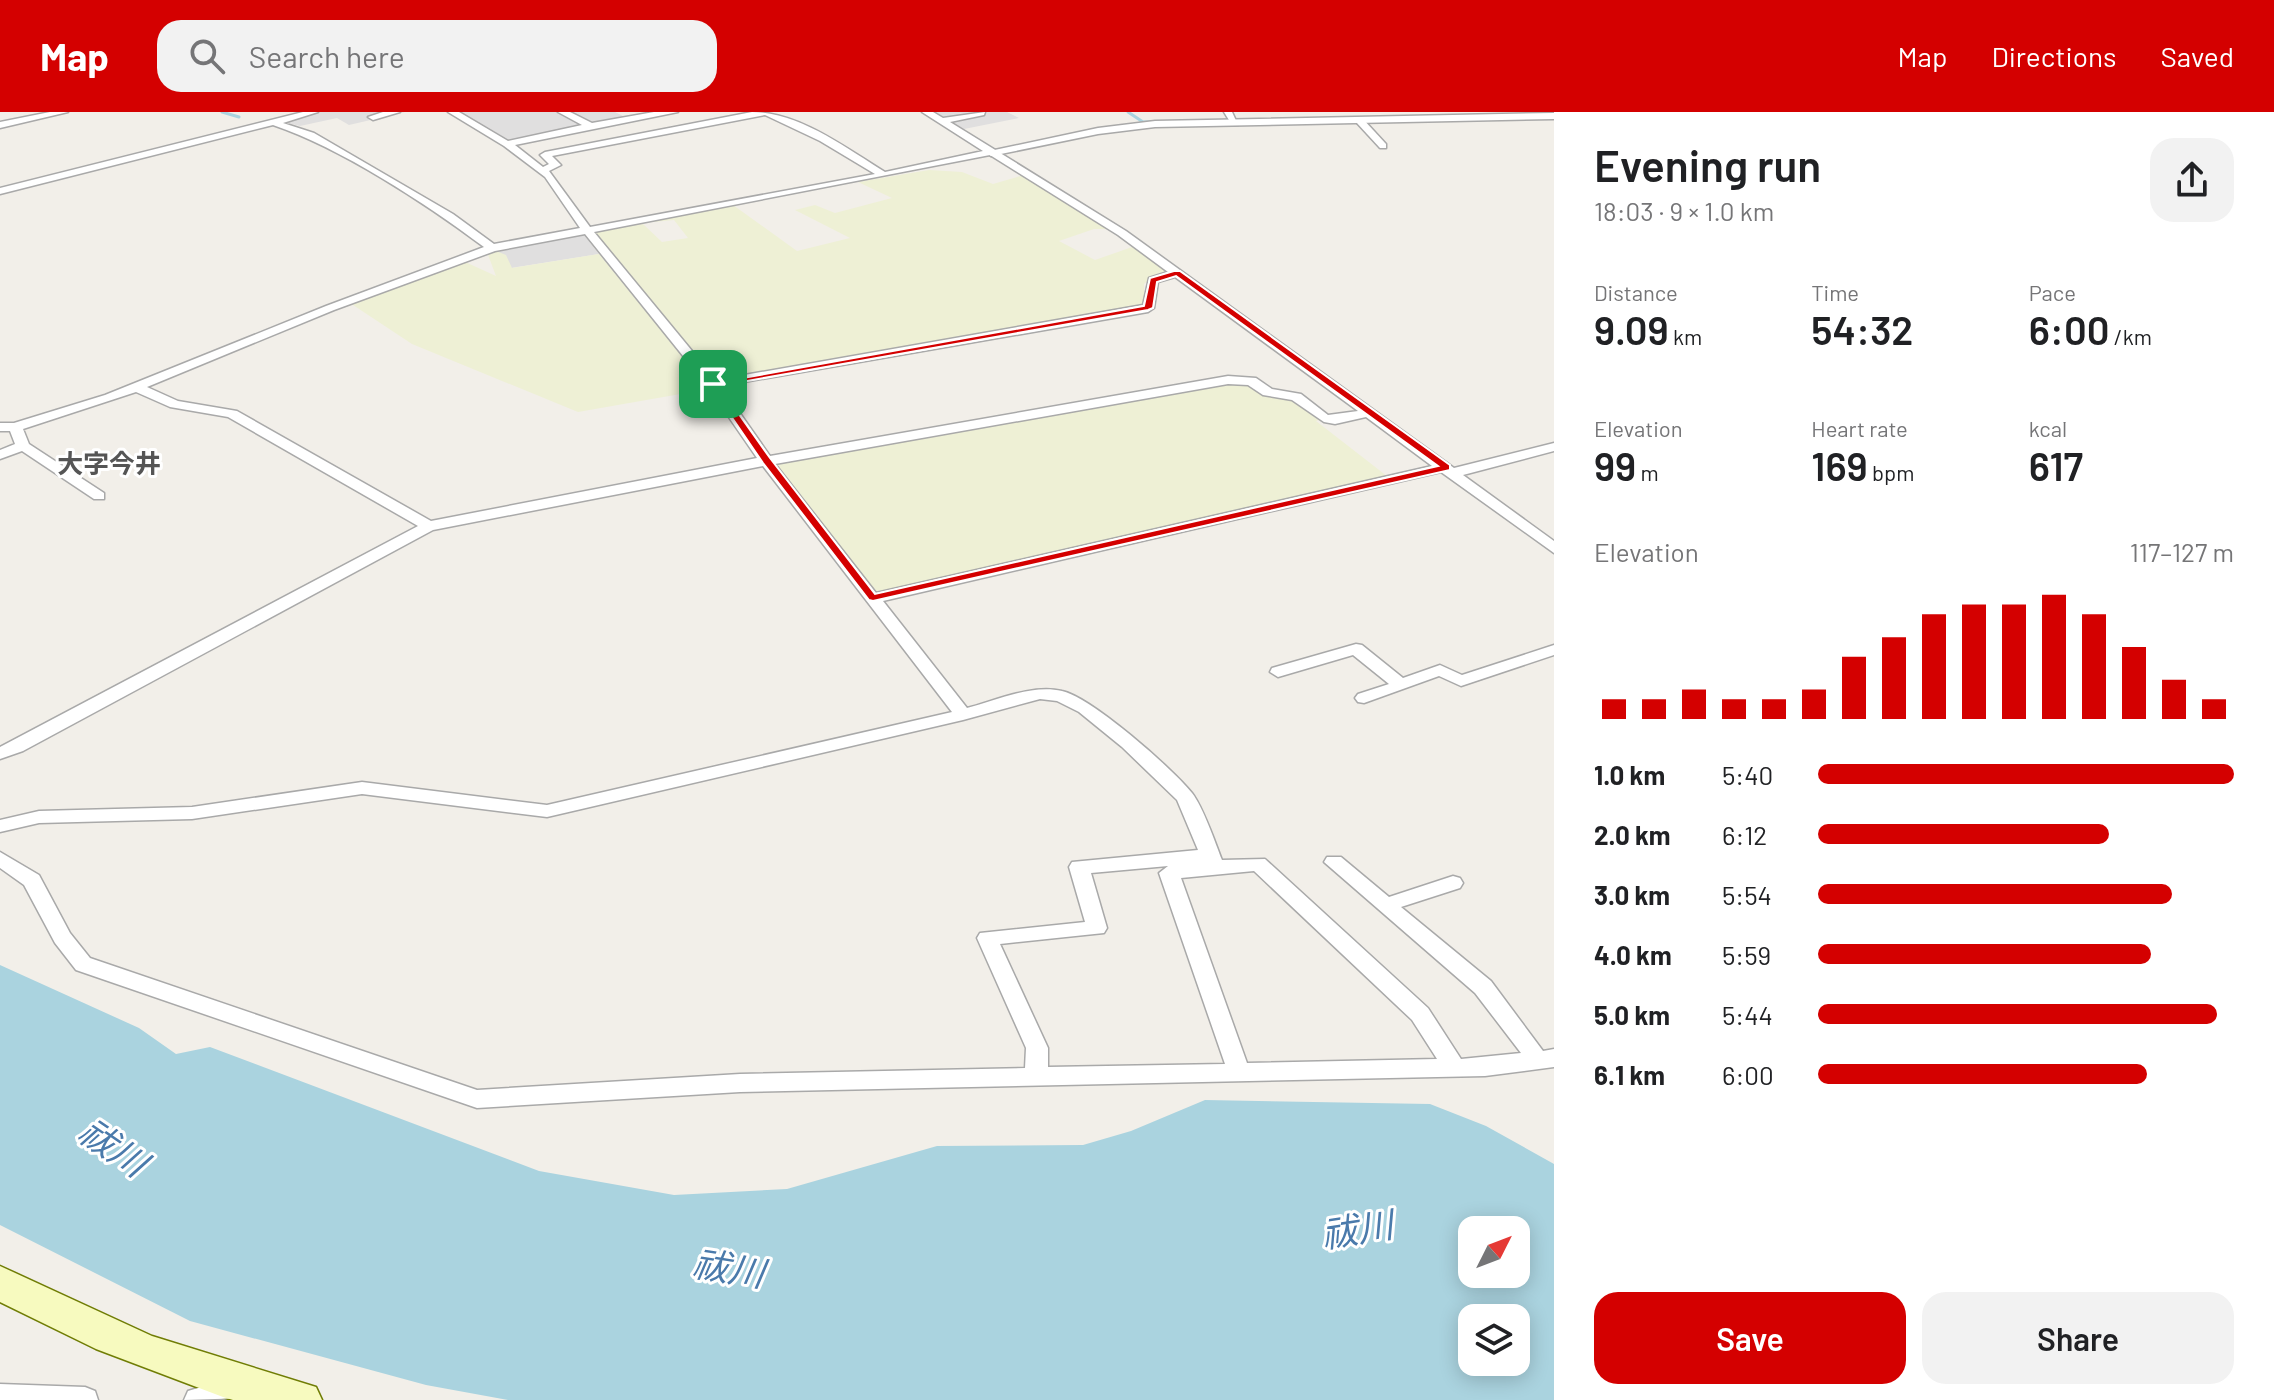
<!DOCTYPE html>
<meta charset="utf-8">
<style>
body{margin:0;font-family:Barlow,"Noto Sans JP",sans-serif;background:#f2f2f2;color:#202124;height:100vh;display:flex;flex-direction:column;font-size:30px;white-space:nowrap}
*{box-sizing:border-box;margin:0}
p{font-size:26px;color:#757577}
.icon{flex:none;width:44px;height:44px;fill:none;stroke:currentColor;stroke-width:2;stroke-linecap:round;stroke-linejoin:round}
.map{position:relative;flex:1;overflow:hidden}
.drawer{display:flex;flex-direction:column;background:#fff;width:720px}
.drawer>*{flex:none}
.needle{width:52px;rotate:48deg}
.controls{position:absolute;left:1458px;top:1104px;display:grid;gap:16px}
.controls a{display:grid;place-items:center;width:72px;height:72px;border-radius:16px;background:#fff;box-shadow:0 4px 20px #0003;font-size:40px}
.pin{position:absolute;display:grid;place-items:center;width:68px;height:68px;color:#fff;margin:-34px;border-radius:16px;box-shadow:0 4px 12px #0006}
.round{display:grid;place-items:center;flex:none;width:84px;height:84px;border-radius:24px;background:#f2f2f2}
.summary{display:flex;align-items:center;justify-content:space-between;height:136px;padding:0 40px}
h1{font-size:44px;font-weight:600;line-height:60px}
.figures{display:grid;grid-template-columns:repeat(3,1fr);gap:12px;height:136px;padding:8px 40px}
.figures div{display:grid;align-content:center}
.figures b{font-size:40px;font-weight:600}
.figures small{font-size:22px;font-weight:400}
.figures p{font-size:22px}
.chart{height:224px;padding:16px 40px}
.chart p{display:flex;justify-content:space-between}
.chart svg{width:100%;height:144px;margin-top:8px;stroke:#d40000;stroke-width:6}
.cta{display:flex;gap:16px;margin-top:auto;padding:16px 40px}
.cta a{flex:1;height:92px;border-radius:24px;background:#d40000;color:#fff;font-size:32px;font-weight:600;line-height:92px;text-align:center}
.cta a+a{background:#f2f2f2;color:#202124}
ul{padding:0 40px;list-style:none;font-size:26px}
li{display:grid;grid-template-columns:128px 96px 1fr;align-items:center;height:60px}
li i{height:20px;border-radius:10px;background:#d40000}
header{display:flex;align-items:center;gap:48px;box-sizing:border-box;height:112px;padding:0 40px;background:#d40000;color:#fff}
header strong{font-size:38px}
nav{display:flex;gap:44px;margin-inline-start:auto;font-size:28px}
.search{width:560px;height:72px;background:#f2f2f2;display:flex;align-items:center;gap:20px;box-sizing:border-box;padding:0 28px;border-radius:24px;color:#757577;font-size:30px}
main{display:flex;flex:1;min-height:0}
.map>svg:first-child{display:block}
</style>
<header>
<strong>Map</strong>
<div class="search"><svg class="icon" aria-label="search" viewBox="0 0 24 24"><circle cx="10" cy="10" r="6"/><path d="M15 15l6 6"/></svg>Search here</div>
<nav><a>Map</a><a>Directions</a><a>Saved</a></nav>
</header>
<main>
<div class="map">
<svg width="1554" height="1288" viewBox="0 0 1554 1288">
<rect width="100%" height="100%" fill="#f2efe9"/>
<g fill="#e0dfdf">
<path d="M 317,0 L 405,0 L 349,13 L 337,6 L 300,14 L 280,9 Z"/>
<path d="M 460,0 L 615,0 L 625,5 L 510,30 Z"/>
<path d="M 931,0 L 1007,0 L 1019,6 L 959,18 Z"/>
<path d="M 583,122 L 599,142 L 511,156 L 496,139 Z"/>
</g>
<g fill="#eef0d5">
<path d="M 929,58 L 962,60 L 993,72 L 1024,63 L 1110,117 L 1094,117 L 1059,129 L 1095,148 L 1135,134 L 1171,159 L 1156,162 L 1144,172 L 1144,193 L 711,270 L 595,120 L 643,112 L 662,130 L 688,126 L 674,108 L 653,110 L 653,108 L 733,93 L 797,139 L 850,126 L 795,98 L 815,93 L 835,101 L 892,86 L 858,70 Z"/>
<path d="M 496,139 L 506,143 L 512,156 L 599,142 L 709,277 L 578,300 L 412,232 L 350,191 L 463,149 L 496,164 L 487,140 Z"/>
<path d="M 1242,267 L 1268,280 L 1296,285 L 1324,306 L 1316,309 L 1392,368 L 873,486 L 766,349 Z"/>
</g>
<path fill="#aad3df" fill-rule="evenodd" d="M 0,853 L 139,916 L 176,942 L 210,935 L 539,1059 L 674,1083 L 787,1077 L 937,1034 L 1083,1033 L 1131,1019 L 1205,988 L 1430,992 L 1486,1014 L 1554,1052 L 1554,1288 L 508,1288 L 426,1273 L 190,1209 L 0,1113 ZM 1472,1118 L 1516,1118 L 1516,1162 L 1472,1162 ZM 1472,1206 L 1516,1206 L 1516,1250 L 1472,1250 Z"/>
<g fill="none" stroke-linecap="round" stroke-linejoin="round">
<g stroke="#aad3df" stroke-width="3">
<path d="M 222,0 L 239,5"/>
<path d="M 1128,0 L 1143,10 L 1153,10"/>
</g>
<defs>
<g id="minor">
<path d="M 50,0 L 68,0 L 0,16 L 0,10 Z"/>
<path d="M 303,0 L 318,0 L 283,11 L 314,21 L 453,102 L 494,132 L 580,116 L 545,65 L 504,34 L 448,0 L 459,0 L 508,29 L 582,13 L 558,0 L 570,0 L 592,11 L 654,0 L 678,0 L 515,33 L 543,55 L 549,52 L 540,43 L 545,40 L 752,0 C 799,0 846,36 885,60 L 983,39 L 922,0 L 933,0 L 943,6 L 985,0 L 984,3 L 950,10 L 1126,119 L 1454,356 L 1554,331 L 1554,339 L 1463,363 L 1554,429 L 1554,441 L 1441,360 L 883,489 L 967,596 C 997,588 1032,572 1062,579 C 1091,585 1173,657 1192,681 C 1203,695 1215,730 1222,748 L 1265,747 L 1428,896 L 1461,947 L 1521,941 L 1475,881 L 1324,750 L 1327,745 L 1341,745 L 1389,785 L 1453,764 L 1460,766 L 1463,771 L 1460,776 L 1401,795 L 1491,869 L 1543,939 L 1554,937 L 1554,955 L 1485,964 L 740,980 L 477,996 L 76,858 L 55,831 L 24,773 L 0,756 L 0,740 L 39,763 L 70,821 L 90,846 L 477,978 L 740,962 L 1025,956 L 1026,936 L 977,826 L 980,821 L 1085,810 L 1069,755 L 1072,750 L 1198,738 L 1177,688 L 1122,635 L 1079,600 L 1057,589 L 1040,587 L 963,608 L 547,705 L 362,682 L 192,707 L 39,711 L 0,720 L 0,708 L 39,699 L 192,695 L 362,670 L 547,693 L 952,600 L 763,354 L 433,418 L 23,639 L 0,647 L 0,635 L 418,414 L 228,305 L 170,295 L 136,280 L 23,317 L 29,332 L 104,381 L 104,387 L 94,387 L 22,339 L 0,347 L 0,338 L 15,332 L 10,319 L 0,319 L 0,311 L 14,311 L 105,283 L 326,194 L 484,135 C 425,91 341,36 273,13 L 0,82 L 0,76 ZM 765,3 L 820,29 L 875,62 L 590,115 L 549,59 L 561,53 L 552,44 ZM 990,43 L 1118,123 L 1168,160 L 1149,166 L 1143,193 L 716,268 L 594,120 ZM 585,122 L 708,275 L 757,346 L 431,409 L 237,299 L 178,289 L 147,275 L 334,198 L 495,139 ZM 1175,165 L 1358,299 L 1328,303 L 1301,282 L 1272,277 L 1256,266 L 1228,264 L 770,344 L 721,274 L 1148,200 L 1154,196 L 1158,170 ZM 1228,272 L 1248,273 L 1263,283 L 1292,288 L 1324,310 L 1335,312 L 1366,305 L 1432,354 L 876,481 L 775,352 ZM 1168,754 L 1159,761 L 1225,952 L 1048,955 L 1048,936 L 1000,832 L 1104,821 L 1107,816 L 1091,761 ZM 1254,759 L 1412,908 L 1437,947 L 1247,951 L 1181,766 Z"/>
<path d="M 383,0 L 400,0 L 373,8 L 368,5 Z"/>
<path d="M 1224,0 L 1232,0 L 1238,13 L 1232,13 Z"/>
<path d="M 1356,6 L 1362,6 L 1386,32 L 1386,36 L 1380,36 L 1356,10 Z"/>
<path d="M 1356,532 L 1362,533 L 1403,566 L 1440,553 L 1462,563 L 1554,533 L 1554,543 L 1461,574 L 1439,564 L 1364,591 L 1358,590 L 1355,586 L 1358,582 L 1389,572 L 1353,543 L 1278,565 L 1270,560 L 1272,556 Z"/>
<path d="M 238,1264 L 247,1268 L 251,1277 L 247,1286 L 184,1288 L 188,1279 Z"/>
<path d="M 0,1272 L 85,1275 L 95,1279 L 98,1288 L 0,1288 Z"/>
</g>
<path id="tertiary" d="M 1554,1 L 1554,7 L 1155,15 L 1098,22 L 991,44 L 985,40 L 1098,16 L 1155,9 Z"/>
<path id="secondary" d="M 0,1154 L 152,1224 L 316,1275 L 322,1288 L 233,1288 L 223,1285 L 96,1237 L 0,1190 Z"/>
</defs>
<use href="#minor" stroke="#a9a9a9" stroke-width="3"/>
<use href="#tertiary" stroke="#a9a9a9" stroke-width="3"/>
<use href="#secondary" stroke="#707d05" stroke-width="3"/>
<use href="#minor" fill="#fff" fill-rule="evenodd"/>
<use href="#tertiary" fill="#fff" fill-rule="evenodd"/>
<use href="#secondary" fill="#f7fabf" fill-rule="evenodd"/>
</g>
<path fill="#d40000" stroke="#fff" stroke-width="2" fill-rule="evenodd" d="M 1174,159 L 1180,159 L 1450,353 L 1450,358 L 873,489 L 869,488 L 763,351 L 709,272 L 1144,194 L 1150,166 ZM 1176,164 L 1438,354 L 875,482 L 770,346 L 719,274 L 1148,198 L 1153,196 L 1157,170 Z"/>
<g text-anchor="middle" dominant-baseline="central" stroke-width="6" stroke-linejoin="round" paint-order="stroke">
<g font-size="26" font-weight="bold" fill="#555" stroke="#fff">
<text x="109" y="350">大字今井</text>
</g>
<g font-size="36" font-style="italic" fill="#4a7aab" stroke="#fff">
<text transform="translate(114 1034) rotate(34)">祓川</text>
<text transform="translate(1357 1116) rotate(-9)">祓川</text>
<text transform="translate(729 1155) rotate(9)">祓川</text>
</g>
</g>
</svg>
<div class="controls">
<a><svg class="needle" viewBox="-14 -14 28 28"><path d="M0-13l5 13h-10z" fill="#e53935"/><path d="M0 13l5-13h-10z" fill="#757577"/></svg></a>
<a><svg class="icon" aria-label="layers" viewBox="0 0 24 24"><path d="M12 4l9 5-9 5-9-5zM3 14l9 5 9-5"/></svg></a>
</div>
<div class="pin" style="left:713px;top:272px;background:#1e9e55"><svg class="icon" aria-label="arrive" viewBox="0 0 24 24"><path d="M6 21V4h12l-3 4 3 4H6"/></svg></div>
</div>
<section class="drawer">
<div class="summary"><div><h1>Evening run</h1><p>18:03 · 9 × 1.0 km</p></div><a class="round"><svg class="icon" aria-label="share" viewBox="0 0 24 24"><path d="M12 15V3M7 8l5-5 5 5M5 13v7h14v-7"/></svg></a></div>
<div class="figures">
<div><p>Distance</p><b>9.09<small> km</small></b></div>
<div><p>Time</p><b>54:32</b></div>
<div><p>Pace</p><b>6:00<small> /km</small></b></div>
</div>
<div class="figures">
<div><p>Elevation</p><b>99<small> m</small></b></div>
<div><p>Heart rate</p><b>169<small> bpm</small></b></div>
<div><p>kcal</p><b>617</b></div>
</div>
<div class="chart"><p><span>Elevation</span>117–127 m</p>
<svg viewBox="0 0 160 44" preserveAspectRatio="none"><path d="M5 44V38M15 44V38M25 44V35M35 44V38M45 44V38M55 44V35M65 44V25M75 44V19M85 44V12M95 44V9M105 44V9M115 44V6M125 44V12M135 44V22M145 44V32M155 44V38"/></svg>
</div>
<ul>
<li><b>1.0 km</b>5:40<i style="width:100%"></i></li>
<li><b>2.0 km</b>6:12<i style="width:70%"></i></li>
<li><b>3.0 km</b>5:54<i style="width:85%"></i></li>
<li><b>4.0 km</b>5:59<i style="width:80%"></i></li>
<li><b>5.0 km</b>5:44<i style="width:96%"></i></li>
<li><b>6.1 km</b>6:00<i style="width:79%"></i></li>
</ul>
<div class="cta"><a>Save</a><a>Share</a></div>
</section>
</main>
